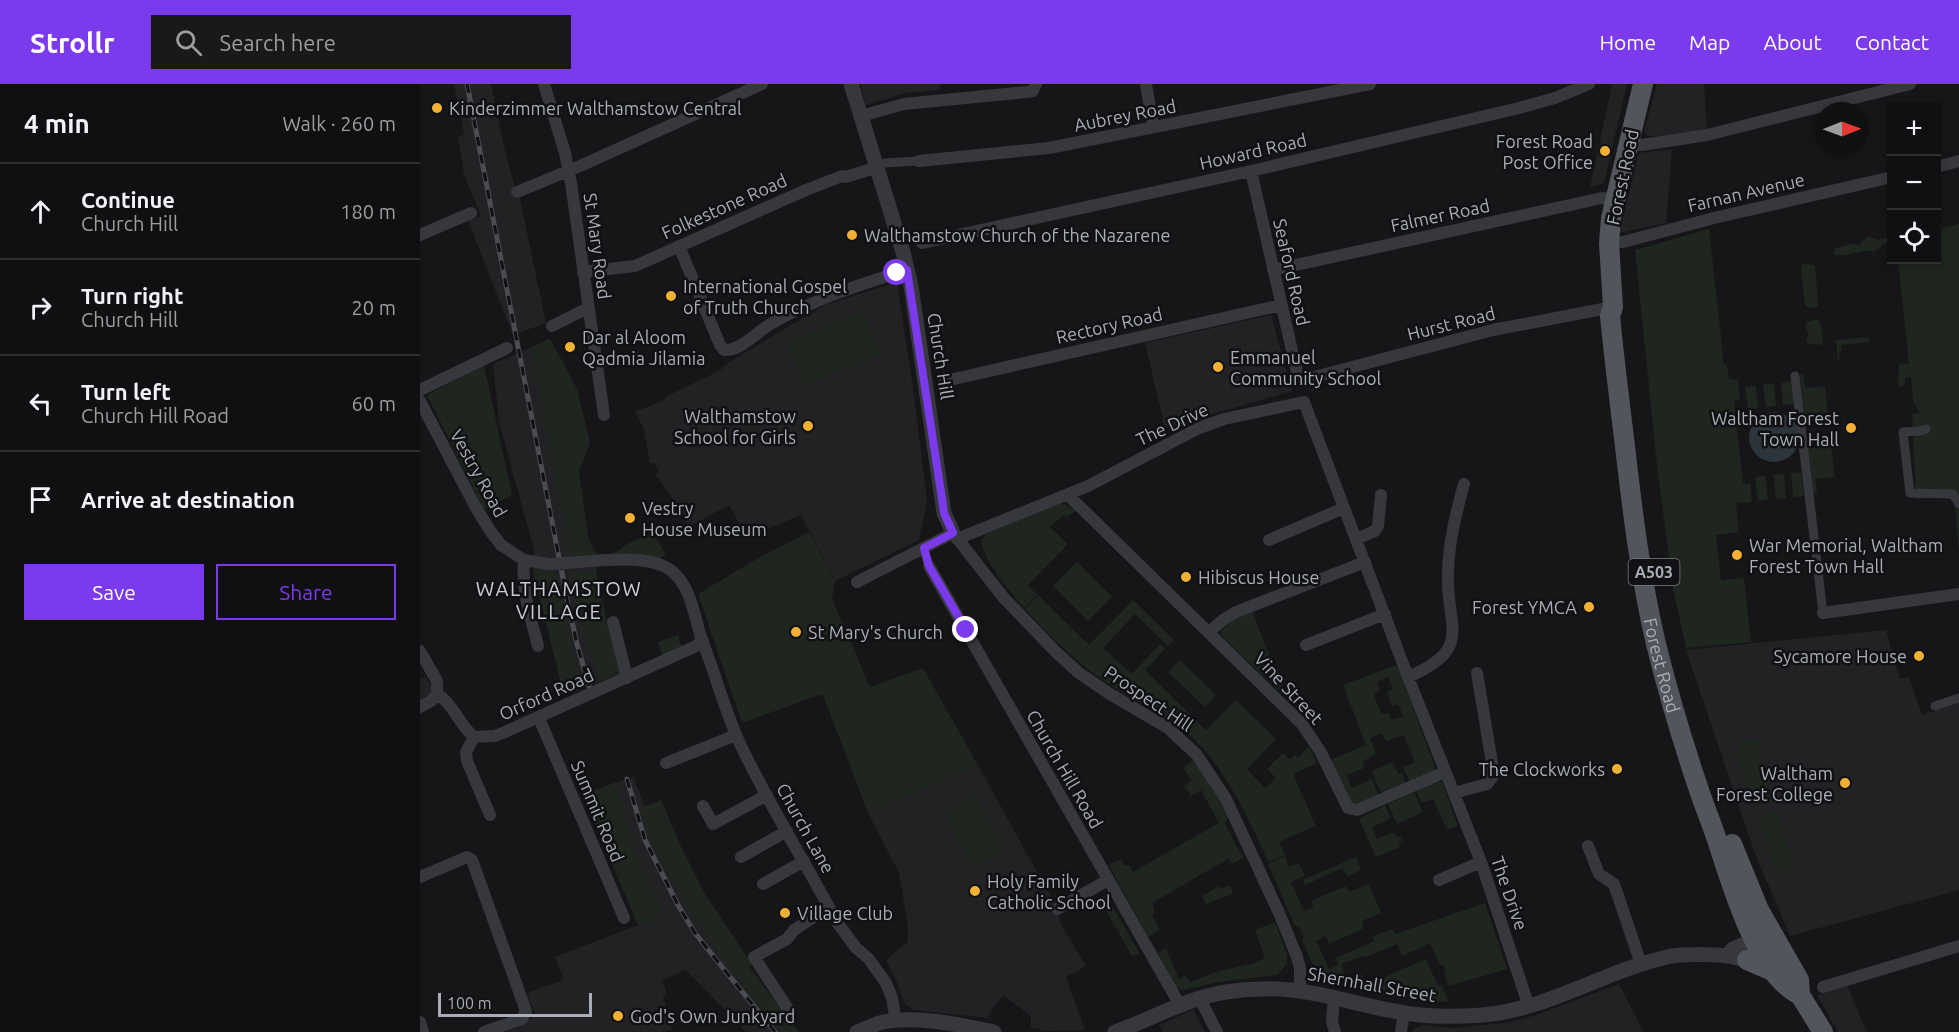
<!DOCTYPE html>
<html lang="en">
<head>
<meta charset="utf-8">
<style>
  :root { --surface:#101012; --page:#19191b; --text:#f1f3f6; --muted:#9c9d9f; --line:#303032; --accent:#7c3aed }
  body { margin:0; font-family:Ubuntu,sans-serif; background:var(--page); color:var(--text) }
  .controls { position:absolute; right:18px; top:18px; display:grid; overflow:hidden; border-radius:0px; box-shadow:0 3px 9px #0003 }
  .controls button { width:54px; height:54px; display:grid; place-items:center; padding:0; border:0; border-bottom:2px solid var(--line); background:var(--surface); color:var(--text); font:30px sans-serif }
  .compass { position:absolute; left:1395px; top:18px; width:54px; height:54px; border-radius:50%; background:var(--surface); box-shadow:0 3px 9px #0003; rotate:89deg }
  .scale { position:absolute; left:18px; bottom:15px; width:154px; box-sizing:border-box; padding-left:6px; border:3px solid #a8adb8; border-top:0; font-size:16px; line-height:21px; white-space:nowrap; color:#a8adb8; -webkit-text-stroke:4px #111113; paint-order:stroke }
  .stop { position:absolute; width:18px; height:18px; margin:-14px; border:4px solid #7c3aed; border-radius:50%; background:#fff }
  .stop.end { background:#7c3aed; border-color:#fff; box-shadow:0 2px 6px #0008 }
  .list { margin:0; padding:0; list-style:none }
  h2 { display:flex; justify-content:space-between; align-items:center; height:78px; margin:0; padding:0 24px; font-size:26px }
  h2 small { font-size:20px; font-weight:400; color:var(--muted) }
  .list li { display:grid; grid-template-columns:39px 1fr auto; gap:18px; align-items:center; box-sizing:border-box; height:96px; padding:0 24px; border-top:2px solid var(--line) }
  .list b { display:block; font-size:22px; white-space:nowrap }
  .list p { margin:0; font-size:20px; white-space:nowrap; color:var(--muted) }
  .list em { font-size:20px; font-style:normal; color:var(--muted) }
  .actions { display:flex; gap:12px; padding:18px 24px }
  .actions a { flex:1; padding:14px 0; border:2px solid var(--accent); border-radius:0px; text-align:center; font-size:21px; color:var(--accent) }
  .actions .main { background:var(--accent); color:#fff }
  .icon { flex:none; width:33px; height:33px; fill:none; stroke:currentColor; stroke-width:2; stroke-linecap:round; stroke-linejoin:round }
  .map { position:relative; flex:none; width:1539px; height:948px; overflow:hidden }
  header { display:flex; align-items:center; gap:36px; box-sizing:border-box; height:84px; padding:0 30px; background:var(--accent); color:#fff }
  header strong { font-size:28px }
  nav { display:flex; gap:33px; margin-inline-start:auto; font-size:21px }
  .search { width:420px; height:54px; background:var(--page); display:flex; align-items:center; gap:15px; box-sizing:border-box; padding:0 21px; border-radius:0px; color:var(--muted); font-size:22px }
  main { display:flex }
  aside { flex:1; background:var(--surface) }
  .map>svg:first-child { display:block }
</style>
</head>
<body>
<header>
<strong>Strollr</strong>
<div class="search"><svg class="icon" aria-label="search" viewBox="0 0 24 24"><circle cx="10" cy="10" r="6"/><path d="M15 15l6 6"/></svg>Search here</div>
<nav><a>Home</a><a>Map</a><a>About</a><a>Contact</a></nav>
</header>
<main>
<aside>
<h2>4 min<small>Walk · 260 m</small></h2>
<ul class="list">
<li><svg class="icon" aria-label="ahead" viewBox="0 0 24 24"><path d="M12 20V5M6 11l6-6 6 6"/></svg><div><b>Continue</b><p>Church Hill</p></div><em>180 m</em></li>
<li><svg class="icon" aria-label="right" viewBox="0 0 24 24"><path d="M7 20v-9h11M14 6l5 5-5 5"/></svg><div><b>Turn right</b><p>Church Hill</p></div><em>20 m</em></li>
<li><svg class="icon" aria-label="left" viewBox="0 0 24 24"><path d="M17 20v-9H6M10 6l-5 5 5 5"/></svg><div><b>Turn left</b><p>Church Hill Road</p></div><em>60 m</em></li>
<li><svg class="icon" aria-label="arrive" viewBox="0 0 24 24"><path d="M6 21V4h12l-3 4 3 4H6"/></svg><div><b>Arrive at destination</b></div></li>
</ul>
<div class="actions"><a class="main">Save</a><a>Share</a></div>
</aside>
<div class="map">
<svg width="1539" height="948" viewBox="0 0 1539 948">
  <rect width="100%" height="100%" fill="#161618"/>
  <path fill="#222225" d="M34,0H71L84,63L94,100L100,115L126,239L93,251L48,137L61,132L44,91L38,53L44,50Z
    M440,0H520V6L486,9L446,21Z
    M1192,0H1207L1184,99L1170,104Z
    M1237,0H1284L1287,45L1250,51L1227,52L1224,48Z
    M1252,65L1246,139L1199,149L1219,69Z
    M477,198L493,304L507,416L499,456L415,497L381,431L327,453L309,421L268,443L258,423L235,390L239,388L234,378L230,380L223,343L215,328L246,315L245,313L299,287L311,277L405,221Z
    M851,231L872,307L745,344L725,259Z
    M130,255L157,305L170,359L159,387L168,454L179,473L176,487L188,544L200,589L144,612L113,486L114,466L79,338L73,280Z
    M1466,546L1480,595L1489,593L1502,631L1539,619V806L1370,852L1334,767L1266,566Z
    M5,592L11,602V607L8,612L0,616V595Z
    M558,681L639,828V837L666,882L646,893L665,946L630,947L611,944V932L583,911L571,927L568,934L494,926L485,920L476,896L466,876L488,857V843L479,789L448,729Z
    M213,693L225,722L241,716L261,763L283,807L332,881L329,883L379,948H326L266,886L242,896L247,910L243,912L252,946L242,948H85L98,944L115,931L107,909L141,897L143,893L135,873L218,841L163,711Z
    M1199,900L1224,948H991L995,944L1003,941L1033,944L1085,939L1113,932Z
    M1427,901L1441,935L1448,948H1418L1397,911Z
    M773,926L785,948H743L739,941Z"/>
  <path fill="#1e261f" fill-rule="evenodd" d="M1539,140V467L1534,413L1496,415L1492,330L1499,329L1493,317L1491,293L1485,294V301L1480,303L1478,299L1479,281L1481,279L1489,280L1478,176H1516L1517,145Z
    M1289,145L1304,280L1307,282L1309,295L1318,296L1320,316L1314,317L1323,400L1330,399L1332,418L1316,419L1319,448L1296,451L1301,496L1324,494L1331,558L1266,564L1253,504L1237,382L1215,166Z
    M1448,152L1458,156L1471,152V159H1465L1454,168C1441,163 1427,175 1414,170L1415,164L1425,162L1428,160L1439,161Z
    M1387,179L1395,182L1398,218V222L1390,224L1385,222L1381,184L1383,180Z
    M443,227L461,270L384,302L366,258Z
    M1397,235L1401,242L1403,258L1400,261L1388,260L1386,257L1389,250L1385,243L1387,238Z
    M1449,253V258L1421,261V267H1419L1420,277H1418L1416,256Z
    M130,255L157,305L170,359L159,387L168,454L179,473L150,470L111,263Z
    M64,281L92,411L64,426L7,311Z
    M1380,290H1383L1385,304L1405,302L1408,333L1385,336Z
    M1371,297L1374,320L1363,321L1361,299Z
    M1354,299L1356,322L1346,323L1343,301Z
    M1336,302L1338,324L1328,325L1325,303Z
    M1411,362L1415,393L1395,395L1397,409H1392L1387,364Z
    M1381,388L1384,412L1373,413L1371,389Z
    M1364,390L1366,414L1356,415L1353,391Z
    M1345,392L1348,416L1338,417L1335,393Z
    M638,420H645L656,427L646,433L644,431L630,443L648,460L608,501L617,511L604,524C588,505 567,482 561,458L566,450Z
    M389,448L415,497L412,515L450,603L503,584L558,681L448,729L403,611L396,612L322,639L278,510L340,473Z
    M233,449L246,471L240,474L191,470L203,464V462Z
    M657,478L692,513L668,537L633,502Z
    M113,486H135L162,605L144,612Z
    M176,487L188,544L200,589L179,598L156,514L153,488Z
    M618,511L669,561L713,516L754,556L748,562L715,530L683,564L712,590L740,560L745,565L725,586L786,646L816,616L856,655L827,685L845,704L856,694L847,685L863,669L870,676L875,671L878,673L889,662L897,679L873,690L896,742L859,758L865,771L848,778C829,733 801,676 762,644C739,626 711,615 687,599C656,578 630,552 605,525Z
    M832,527L864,609L863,611L801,551V547L818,532Z
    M258,551L262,564L242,572L238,558Z
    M760,576L796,611L785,623L748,588Z
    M977,581L1015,683L1013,689L990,698L983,683L995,678L984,651L966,657L962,649L950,654L956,670L942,678L944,684L927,691L932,704L952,695L958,711L937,720L932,719L909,677L946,661L923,601ZM968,593L973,605L967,608L972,622L978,620L983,632L972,636L968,628L962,631L953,610L960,607L957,598Z
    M1330,654L1339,657L1342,661L1336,664L1353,716L1334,722L1317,671L1320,660Z
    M773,676L789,698L808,732L805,740L823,774L812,780L808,775L732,819L735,826L732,831L740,846L728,853L689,781L701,775L705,782L709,781L713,788L799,739L781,706L771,712L764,702L772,696L763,684Z
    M973,678L978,690L982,689L986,699L963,708L960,707L952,687Z
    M1017,697L1022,698L1038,742L1027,746L1013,715L1002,719L996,707Z
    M196,698L216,772L241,824L234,839L218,841L163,711Z
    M994,708L1003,728L977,740L968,720Z
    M556,711L585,766L552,784L524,729Z
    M241,716L261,763L283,807L332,881L329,883L379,948H360L328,909L270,828L233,761L219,725Z
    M965,721L971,734L952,743L957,755L974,748L977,753L980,752L982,757L979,759L980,763L956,773L939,735Z
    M1357,727L1374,781L1373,786L1367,792H1361L1353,783L1338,733Z
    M865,772L869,783L879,779L885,792L871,798L884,827L894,824L891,817L926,802L929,808L949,800L961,829L942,837L944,844L909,860L906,852L896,857L909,885L918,881L916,874L954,857L952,853L972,845L975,850L1065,819L1087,885L1029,902L1024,890L1026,888L1023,881H1020L1010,859L982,872L977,860L945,873L944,872L921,880L927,896L942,890L947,901L1006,875L1018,902L1022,901L1029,918L990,916L989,912L982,915L917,901C895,892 891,876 882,856L884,852L880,844L875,842L848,780Z
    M936,773L941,786L927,793L922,784L885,801L883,796Z
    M810,801L813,809L786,820L782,812L799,802L801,805Z
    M683,812L687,813L720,870L712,872L681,818L668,826L665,822Z
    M855,838L867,871V880L857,891L799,898L764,906L759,905L755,901L738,869L746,864L759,895L766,891L770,898L799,887L835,879L845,874L835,846Z"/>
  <path fill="#2c353c" d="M1329 353a25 25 0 1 1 50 0a25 25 0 1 1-50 0Z"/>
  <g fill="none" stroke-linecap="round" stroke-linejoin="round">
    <path stroke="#37383d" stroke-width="9" d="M465,79L499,77
      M1375,292L1403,529
      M1506,345L1500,347L1483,348L1490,409L1533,410L1539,420
      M503,464L509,482
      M1515,622L1539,614"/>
    <path stroke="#37383d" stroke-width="12" d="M124,0L145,69L151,99L184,331
      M726,0L733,42
      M441,32L484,20L607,8L613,7L616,0
      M1208,59L1222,61L1287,51L1490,0
      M499,77L629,64L950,0
      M1516,83L1539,77
      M831,87L879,297L1073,246L1193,223
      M97,108L160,82L342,0
      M0,151L51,129
      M502,159L831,87L1099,24L1135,14L1169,0
      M1189,159L1203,158L1294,134L1472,93
      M259,162L300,261L304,266C321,267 338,247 352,239C395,215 441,200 487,186
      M853,186L1182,114L1195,116
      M163,188L215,182L386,106L422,92L426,93L458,83
      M132,242L168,224
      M525,297L861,221
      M0,306L87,264
      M0,317L55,422L71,448L81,461L104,476L129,480
      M648,411L882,640L900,667L928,724L937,726L1025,688
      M537,455L668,402L779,344L804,335L884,318L988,593L1061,778L1109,923
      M936,455L955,447L958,442L961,411
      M849,456L924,424
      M104,476C101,506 111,534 118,562
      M160,478C186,476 233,470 253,488C273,506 274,535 283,559C297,594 306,632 323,666C351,724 386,780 417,838L436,864L448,874L466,899L472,914L476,937
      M509,482L760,921
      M437,498L533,449L583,513L636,568L659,589L690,610L748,644L777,671L806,715L860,831L877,873L880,884V906
      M1403,529L1539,510
      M193,538L207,594
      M789,548L803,536L816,528L945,478
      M886,561L965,530
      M0,567L17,597V610
      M988,593C1056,564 1025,542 1028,487C1029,457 1036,429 1044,400
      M17,610C33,619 39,641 54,653L75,652L85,648L274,563L283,557
      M0,623L11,617L17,610
      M119,634L204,834
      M54,653L46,668L47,677L70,731
      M246,679L316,651
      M1034,709L1067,700L1074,691L1057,589
      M283,722L293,740L347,711
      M1168,762L1179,790L1194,800L1221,880
      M321,773L367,747
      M0,793L47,773L52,776L106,927L102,935L64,948
      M1019,796L1061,778
      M343,800L384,777
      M637,825L688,796
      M1403,903L1539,862
      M914,914L912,938L915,948
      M780,915L797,948
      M368,925L334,873L367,855L374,846L409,823
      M0,938L3,948
      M981,948L984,929"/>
    <path stroke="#37383d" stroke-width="15" d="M431,0L483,168L491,202L521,408L524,429L533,449
      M1307,872L1313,865L1344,852
      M437,948C446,945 454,940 463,938C496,931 541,941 574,948
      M695,948C732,935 767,914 806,908C818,906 830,905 842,905C891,903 937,922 985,929C1010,933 1036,933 1062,931C1129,926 1187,885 1252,872C1264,870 1294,870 1307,872C1321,873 1321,879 1337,872"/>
    <g stroke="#53555c" stroke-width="20">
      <path id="s1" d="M1223,0L1191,134L1189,159L1193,223L1190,232C1194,273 1199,313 1204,354C1212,423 1220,492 1236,560C1248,608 1262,656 1278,703C1284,722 1292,740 1298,759C1312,801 1337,891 1380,911"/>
      <path d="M1312,760L1339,826L1379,896L1380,911L1403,948"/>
      <path d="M1327,876L1355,888"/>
    </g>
    <defs>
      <path id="rail" d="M47,0L148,520L157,560L169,602
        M207,695L225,756L259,823L275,849L294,873L355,948"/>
    </defs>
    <use href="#rail" stroke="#4a4c52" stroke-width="5"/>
    <use href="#rail" stroke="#111113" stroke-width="3" stroke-dasharray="9" stroke-linecap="butt"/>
    <path stroke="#37383d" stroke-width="12" d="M129,480L160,478"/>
  </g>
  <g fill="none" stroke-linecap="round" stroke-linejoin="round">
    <path stroke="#7c3aed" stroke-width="8" d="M477,189L487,186L521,408L524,429L533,449L504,464L509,482L546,546"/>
  </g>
  <g fill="#f2b134" stroke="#111113" stroke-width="2">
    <circle cx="17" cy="24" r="6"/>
    <circle cx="1185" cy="67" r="6"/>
    <circle cx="432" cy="151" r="6"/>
    <circle cx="251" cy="212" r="6"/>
    <circle cx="150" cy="263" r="6"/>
    <circle cx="798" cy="283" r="6"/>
    <circle cx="388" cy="342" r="6"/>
    <circle cx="1431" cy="344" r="6"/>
    <circle cx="210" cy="434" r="6"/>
    <circle cx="1317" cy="471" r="6"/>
    <circle cx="766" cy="493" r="6"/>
    <circle cx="1169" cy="523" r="6"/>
    <circle cx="376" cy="548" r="6"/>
    <circle cx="1499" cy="572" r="6"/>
    <circle cx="1197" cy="685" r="6"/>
    <circle cx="1425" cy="699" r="6"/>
    <circle cx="555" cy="807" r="6"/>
    <circle cx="365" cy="829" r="6"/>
    <circle cx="198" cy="932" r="6"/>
  </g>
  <g text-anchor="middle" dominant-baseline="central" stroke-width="5" stroke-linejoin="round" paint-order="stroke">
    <rect fill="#111113" stroke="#7b7e86" stroke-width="1.5" x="1208.5" y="475" width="51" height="26" rx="4.5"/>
    <g font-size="16" font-weight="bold" fill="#a8adb8">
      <text x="1234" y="488">A503</text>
    </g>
    <g font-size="18" fill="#a8adb8" stroke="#111113" text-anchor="start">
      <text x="29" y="24">Kinderzimmer Walthamstow Central</text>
      <text x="1173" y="57" text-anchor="end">Forest Road<tspan x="1173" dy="21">Post Office</tspan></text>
      <text x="444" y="151">Walthamstow Church of the Nazarene</text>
      <text x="263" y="202">International Gospel<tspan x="263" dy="21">of Truth Church</tspan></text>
      <text x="162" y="253">Dar al Aloom<tspan x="162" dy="21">Qadmia Jilamia</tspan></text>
      <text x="810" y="273">Emmanuel<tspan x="810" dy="21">Community School</tspan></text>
      <text x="376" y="332" text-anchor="end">Walthamstow<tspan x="376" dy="21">School for Girls</tspan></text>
      <text x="1419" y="334" text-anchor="end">Waltham Forest<tspan x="1419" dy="21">Town Hall</tspan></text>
      <text x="222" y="424">Vestry<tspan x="222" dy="21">House Museum</tspan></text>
      <text x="1329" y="461">War Memorial, Waltham<tspan x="1329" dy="21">Forest Town Hall</tspan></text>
      <text x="778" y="493">Hibiscus House</text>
      <text x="1157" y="523" text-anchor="end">Forest YMCA</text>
      <text x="388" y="548">St Mary's Church</text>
      <text x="1487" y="572" text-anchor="end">Sycamore House</text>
      <text x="1185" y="685" text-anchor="end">The Clockworks</text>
      <text x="1413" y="689" text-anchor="end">Waltham<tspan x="1413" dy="21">Forest College</tspan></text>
      <text x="567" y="797">Holy Family<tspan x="567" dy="21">Catholic School</tspan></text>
      <text x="377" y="829">Village Club</text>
      <text x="210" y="932">God's Own Junkyard</text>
    </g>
    <g font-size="18" fill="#a8adb8" stroke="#111113">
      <text transform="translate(705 31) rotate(-11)">Aubrey Road</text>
      <text transform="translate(833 67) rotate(-13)">Howard Road</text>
      <text transform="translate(1202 93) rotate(-78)">Forest Road</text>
      <text transform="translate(1326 108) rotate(-13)">Farnan Avenue</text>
      <text transform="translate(304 122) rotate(-24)">Folkestone Road</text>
      <text transform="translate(1020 131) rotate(-12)">Falmer Road</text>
      <text transform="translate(178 162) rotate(82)">St Mary Road</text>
      <text transform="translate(872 188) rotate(77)">Seaford Road</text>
      <text transform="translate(1031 239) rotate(-14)">Hurst Road</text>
      <text transform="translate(689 241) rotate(-13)">Rectory Road</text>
      <text transform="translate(521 272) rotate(81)">Church Hill</text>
      <text transform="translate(752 340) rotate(-25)">The Drive</text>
      <text transform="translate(59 389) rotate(61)">Vestry Road</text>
      <text stroke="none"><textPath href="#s1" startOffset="590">Forest Road</textPath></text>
      <text transform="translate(869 604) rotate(47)">Vine Street</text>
      <text transform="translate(126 610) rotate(-24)">Orford Road</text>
      <text transform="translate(729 614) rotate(34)">Prospect Hill</text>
      <text transform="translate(645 685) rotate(60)">Church Hill Road</text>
      <text transform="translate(178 727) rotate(67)">Summit Road</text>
      <text transform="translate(386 744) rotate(61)">Church Lane</text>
      <text transform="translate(1090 809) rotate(71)">The Drive</text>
      <text transform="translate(952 900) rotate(10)">Shernhall Street</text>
    </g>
    <g font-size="20" letter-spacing="1.5" fill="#c9ccd4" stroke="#111113">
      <text x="139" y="504">WALTHAMSTOW<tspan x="139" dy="23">VILLAGE</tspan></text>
    </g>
  </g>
</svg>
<div class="controls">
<button>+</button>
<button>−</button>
<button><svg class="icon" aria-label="locate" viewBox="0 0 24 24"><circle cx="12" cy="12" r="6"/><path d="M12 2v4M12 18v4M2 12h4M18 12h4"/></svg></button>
</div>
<svg class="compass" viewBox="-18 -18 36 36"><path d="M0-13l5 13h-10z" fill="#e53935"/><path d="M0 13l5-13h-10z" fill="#9c9d9f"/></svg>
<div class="scale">100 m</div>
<div class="stop" style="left:477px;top:189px"></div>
<div class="stop end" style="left:546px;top:546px"></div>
</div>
</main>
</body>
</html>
